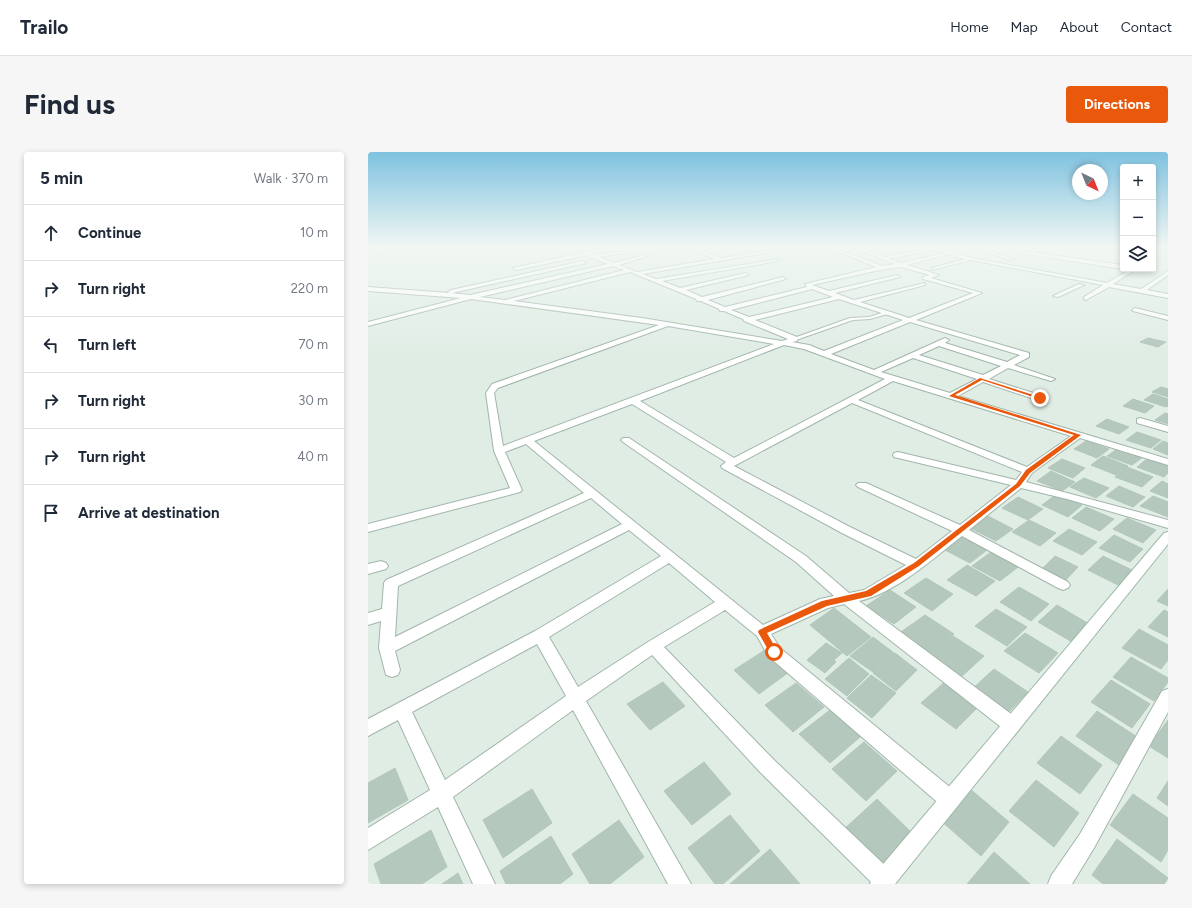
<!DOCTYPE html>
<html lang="en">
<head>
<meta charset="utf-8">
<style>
  :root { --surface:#fff; --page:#f6f6f7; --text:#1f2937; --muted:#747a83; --line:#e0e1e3; --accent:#ea580c }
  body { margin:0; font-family:Figtree,sans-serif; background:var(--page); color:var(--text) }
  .controls { position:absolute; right:12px; top:12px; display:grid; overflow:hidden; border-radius:4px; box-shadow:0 2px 6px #0003 }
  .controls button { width:36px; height:36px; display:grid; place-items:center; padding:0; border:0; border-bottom:1px solid var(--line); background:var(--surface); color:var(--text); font:20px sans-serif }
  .compass { position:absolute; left:704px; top:12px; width:36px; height:36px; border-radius:50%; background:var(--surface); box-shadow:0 2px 6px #0003; rotate:137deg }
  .stop { position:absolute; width:12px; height:12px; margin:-9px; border:3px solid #ea580c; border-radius:50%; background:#fff }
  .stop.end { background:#ea580c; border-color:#fff; box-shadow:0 1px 4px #0008 }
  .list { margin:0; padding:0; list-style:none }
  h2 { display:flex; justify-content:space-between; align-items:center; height:52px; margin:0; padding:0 16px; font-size:17px }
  h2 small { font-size:13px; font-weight:400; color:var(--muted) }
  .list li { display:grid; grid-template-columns:26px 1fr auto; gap:12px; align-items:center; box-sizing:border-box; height:56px; padding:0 16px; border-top:1px solid var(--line) }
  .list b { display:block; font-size:15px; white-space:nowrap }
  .list em { font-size:13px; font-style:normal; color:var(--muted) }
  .icon { flex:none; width:22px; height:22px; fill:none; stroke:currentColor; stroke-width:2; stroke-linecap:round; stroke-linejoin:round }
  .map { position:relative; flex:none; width:800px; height:732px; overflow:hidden; border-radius:4px }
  header { display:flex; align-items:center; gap:24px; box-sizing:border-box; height:56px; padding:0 20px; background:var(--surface); border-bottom:1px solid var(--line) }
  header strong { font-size:19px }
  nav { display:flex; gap:22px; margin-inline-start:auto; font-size:14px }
  .intro { display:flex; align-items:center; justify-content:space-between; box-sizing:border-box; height:96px; padding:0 24px }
  h1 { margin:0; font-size:28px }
  .button { padding:10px 18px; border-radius:4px; background:var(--accent); color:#fff; font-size:14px; font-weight:700 }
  main { display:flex; gap:24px; padding:0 24px }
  aside { flex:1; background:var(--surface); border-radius:4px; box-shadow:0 2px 6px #0003 }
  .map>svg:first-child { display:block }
</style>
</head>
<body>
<header>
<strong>Trailo</strong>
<nav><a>Home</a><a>Map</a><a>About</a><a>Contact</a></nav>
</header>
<div class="intro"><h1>Find us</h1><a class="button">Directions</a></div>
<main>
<aside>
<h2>5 min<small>Walk · 370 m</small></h2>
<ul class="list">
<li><svg class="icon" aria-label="ahead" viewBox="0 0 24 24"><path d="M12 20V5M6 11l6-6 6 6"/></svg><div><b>Continue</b></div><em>10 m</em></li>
<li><svg class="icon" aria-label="right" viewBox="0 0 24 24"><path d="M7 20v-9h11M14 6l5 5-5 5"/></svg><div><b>Turn right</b></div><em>220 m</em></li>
<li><svg class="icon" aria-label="left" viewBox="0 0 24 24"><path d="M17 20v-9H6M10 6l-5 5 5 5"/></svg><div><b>Turn left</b></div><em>70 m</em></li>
<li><svg class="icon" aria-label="right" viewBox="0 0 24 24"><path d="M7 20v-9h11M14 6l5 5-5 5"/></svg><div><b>Turn right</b></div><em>30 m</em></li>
<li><svg class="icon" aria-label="right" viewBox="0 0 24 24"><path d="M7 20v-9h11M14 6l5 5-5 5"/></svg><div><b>Turn right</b></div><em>40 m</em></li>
<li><svg class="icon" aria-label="arrive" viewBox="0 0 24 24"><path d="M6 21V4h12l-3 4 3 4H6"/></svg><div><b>Arrive at destination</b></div></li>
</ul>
</aside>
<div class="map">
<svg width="800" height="732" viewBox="0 0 800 732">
  <rect width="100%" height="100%" fill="#e0ede5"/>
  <path fill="#b5c8bd" stroke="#b2c7ba" d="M780,186L798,190L790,195L772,190Z
    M793,235L800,237V245L784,240Z
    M785,242L800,247V254L798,255L776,248Z
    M765,247L786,254L777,261L755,254Z
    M797,261L800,262V272L787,268Z
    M739,267L761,275L751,282L728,274Z
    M769,280L793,288L783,296L758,288Z
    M718,289L741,297L729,306L706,297Z
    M795,289L800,291V303L785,297Z
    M751,296L775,305L764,313L739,304Z
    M735,304L760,314L748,323L723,313Z
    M780,306L800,313V321L796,325L769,315Z
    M694,307L717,316L705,326L680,316Z
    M759,315L785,325L774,335L747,325Z
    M683,319L707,330L694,339L669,329Z
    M716,326L741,336L728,346L702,335Z
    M794,329L800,332V346L782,339Z
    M751,334L777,345L765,355L738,344Z
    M689,342L714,353L700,365L674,353Z
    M785,344L800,350V365L772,354Z
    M650,345L675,357L660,368L634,356Z
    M718,355L746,367L732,379L704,366Z
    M620,364L645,377L628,389L602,376Z
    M759,366L788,378L775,391L745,377Z
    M661,368L688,381L672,394L644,380Z
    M701,377L729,390L714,403L685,389Z
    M746,383L775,397L762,410L731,396Z
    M594,384L619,398L602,411L575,397Z
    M623,400L650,415L632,429L604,414Z
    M687,404L710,415L695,431L672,419Z
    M735,404L766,419L752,434L720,418Z
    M599,413L627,429L608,444L579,428Z
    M558,426L585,442L564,459L536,441Z
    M651,435L681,452L663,469L632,450Z
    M800,437V454L789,449Z
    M522,438L548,455L526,472L498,454Z
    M689,453L721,472L704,490L670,470Z
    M466,456L503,485L479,504L442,473Z
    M628,457L659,475L639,494L607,474Z
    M796,458L800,460V485L780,475Z
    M557,463L586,482L563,501L533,480Z
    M771,477L800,493V508L793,517L754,496Z
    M657,481L690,501L671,521L636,499Z
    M585,484L616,504L593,525L561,503Z
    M505,485L526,501L505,520L482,504Z
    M458,491L474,501L466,508L468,510L457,521L439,508Z
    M397,498L421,520L391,542L366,518Z
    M527,501L549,518L528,539L505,521Z
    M763,505L800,526V530L786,549L745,525Z
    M481,506L501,522L479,544L457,527Z
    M626,517L660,540L638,563L602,539Z
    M503,523L528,541L504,566L479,546Z
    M579,528L612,553L588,577L553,551Z
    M743,528L782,552L764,576L723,550Z
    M295,530L317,554L282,578L259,552Z
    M428,531L456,555L425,580L397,553Z
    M462,558L492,585L462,611L431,582Z
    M729,559L771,586L751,613L708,584Z
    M800,568V606L781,594Z
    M693,584L734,613L712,642L669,611Z
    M496,590L529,619L498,649L464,617Z
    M336,610L363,642L324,673L296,639Z
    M27,616L40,648L0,671V631Z
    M668,628L711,661L686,695L641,659Z
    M800,629V654L789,646Z
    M601,636L641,670L613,704L571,667Z
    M164,637L184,671L135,706L115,668Z
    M765,642L800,666V698L793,710L742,673Z
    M509,647L545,682L512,717L474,679Z
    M362,663L392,699L355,732H347L320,696Z
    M251,668L276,705L242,732H222L204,702Z
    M63,678L79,715L54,732H13L6,712Z
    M183,684L205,722L192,732H138L132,719Z
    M749,687L800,726L796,732H735L724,723Z
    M402,697L432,732H362Z
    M626,700L662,732H599Z
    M90,721L95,732H74Z"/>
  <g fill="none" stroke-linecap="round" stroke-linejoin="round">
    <defs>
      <path id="lane" d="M517,160H519V162L502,167L485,168L428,188L423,187L482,166L501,165Z"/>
      <path id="street" d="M4,96H9L15,101L11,102Z
        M43,96H48V97L46,98Z
        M187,96H197L182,99L180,98Z
        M216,96H220L226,103L279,96L277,98L231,105L246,111L280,102V104L251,113L269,120L347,107L319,96H325L354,106L416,96H426L275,122L288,127L412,107L410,109L294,129L312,136L378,121L381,123L318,138L334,145L415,125L418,127L340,148L357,155L439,135L437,132L508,115L461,96H467L514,114L527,112L487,96H493L516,105L559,96H568L604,106L739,131L762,117H769L745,132L773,137L800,119V123L779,138L800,142V146L741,135L718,148L716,147V145L735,133L603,108L564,118V116L597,107L581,102L539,113L571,123L563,126L614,141L548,168L661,201V205L646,213L687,227L683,229L640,216L621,227L675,244V248H669L615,230L590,244L800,307V313L712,286L664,321L658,330L800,368V376L699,347L653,336L601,378L700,430L702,433L700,436L695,438L690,436L594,384C566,406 526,442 491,449L650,567L653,573L650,579L644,581L638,579L476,452L460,456L403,482L412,496L589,641L592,648L589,655L582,658L575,655L400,504L389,484L357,458L296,495L406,608L524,720L527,728L525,732H505L392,620L284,503L218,549L323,732H300L205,558L85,645L127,732H105L70,655L0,698V676L62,638L30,568L0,584V567L167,479L293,404L261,378L27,499L32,518L30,523L24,525L18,523L11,496L13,469L0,473V461L14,457L16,431L18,428L216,341L158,292L137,300L154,338L152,340L0,380V372L142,336L126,299L118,241L124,232L291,173L103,147L0,174V170L93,146L0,139V135L81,141L80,140L83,138L215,109L218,111L84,141L102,143L240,112L221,105L220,103L148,118L145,116L218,100ZM564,98L577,101L533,111L521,107ZM245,114L256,118L137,148L112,145ZM533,115L562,123L555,125V127L605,141L541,166L492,150L557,133V131L486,148L467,141L532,125L529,123L461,139L444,133L507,119ZM262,120L328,147L329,149H333L351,157L352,159H356L375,167L376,169L420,187L414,189L274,166L146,149ZM444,137L465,145L381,165L363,158ZM471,147L535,168L456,199L441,193L424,190L429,189V185L387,168ZM542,170L652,203L639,210L577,191L581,188L577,186L506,218L463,202ZM300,174L406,192L135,294L126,241L130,236ZM416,193L436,197L517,227L366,306L272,249ZM571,194L633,214L615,223L551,203ZM545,206L609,227L582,241L513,220ZM525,229L703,284L659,315L490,248ZM484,251L654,320L648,328L530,300L526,301L525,303L526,305L643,333L592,373L498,331H490L488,333L490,335L584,379L548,407L482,375L366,314ZM264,252L358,310L353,314L354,316L474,381L538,413L496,438L481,441L438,404L261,286H255L253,288L255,290L428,410L466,444L452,447L395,473L166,289ZM223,346L254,372L27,485L30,434ZM301,411L347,450L280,490L210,535L181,485ZM169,492L198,544L77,628L44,560Z
        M607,96H613L646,107L642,108Z
        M715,96L755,99V101L717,97Z
        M785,96L800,99V101L785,97Z
        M655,99L755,113V117L653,101Z
        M711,132L716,133L690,145L685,144Z
        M767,156L800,164V168L765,159L764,158Z
        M772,266L800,274V280L769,271V267Z
        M13,409L18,411L20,414L18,417L0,422V412Z
        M800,537V560L726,696L704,732H680L683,724L712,682L794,539Z"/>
      <path id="secondary" d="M800,380V392L527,732H502L505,724L796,381Z"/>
    </defs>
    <use href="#lane" stroke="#a2b5ab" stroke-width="2"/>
    <use href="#street" stroke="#a2b5ab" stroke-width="2"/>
    <use href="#secondary" stroke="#9eb9aa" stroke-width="2"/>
    <use href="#lane" fill="#fff" fill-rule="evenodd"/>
    <use href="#street" fill="#fff" fill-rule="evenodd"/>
    <use href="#secondary" fill="#fff" fill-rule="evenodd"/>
  </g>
  <linearGradient id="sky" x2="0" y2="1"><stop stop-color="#7fc2e0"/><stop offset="0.48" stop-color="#f1f7f3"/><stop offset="1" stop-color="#f1f7f3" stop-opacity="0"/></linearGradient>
  <rect width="800" height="198" fill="url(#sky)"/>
  <path fill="#ea580c" d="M612,226L675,246L671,247L614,228L587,243L713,283L662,321L652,334L551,414L503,444L459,454L399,481L410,500L409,503H403L390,480L391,478L454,449L498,439L546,411L648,332L658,318L706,283L581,244Z"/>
</svg>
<div class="controls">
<button>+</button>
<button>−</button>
<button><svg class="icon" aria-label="layers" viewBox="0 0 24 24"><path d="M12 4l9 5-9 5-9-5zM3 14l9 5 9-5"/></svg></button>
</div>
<svg class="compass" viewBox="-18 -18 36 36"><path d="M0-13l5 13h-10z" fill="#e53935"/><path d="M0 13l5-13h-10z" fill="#747a83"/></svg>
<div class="stop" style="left:406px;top:500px"></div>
<div class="stop end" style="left:672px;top:246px"></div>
</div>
</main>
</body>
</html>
